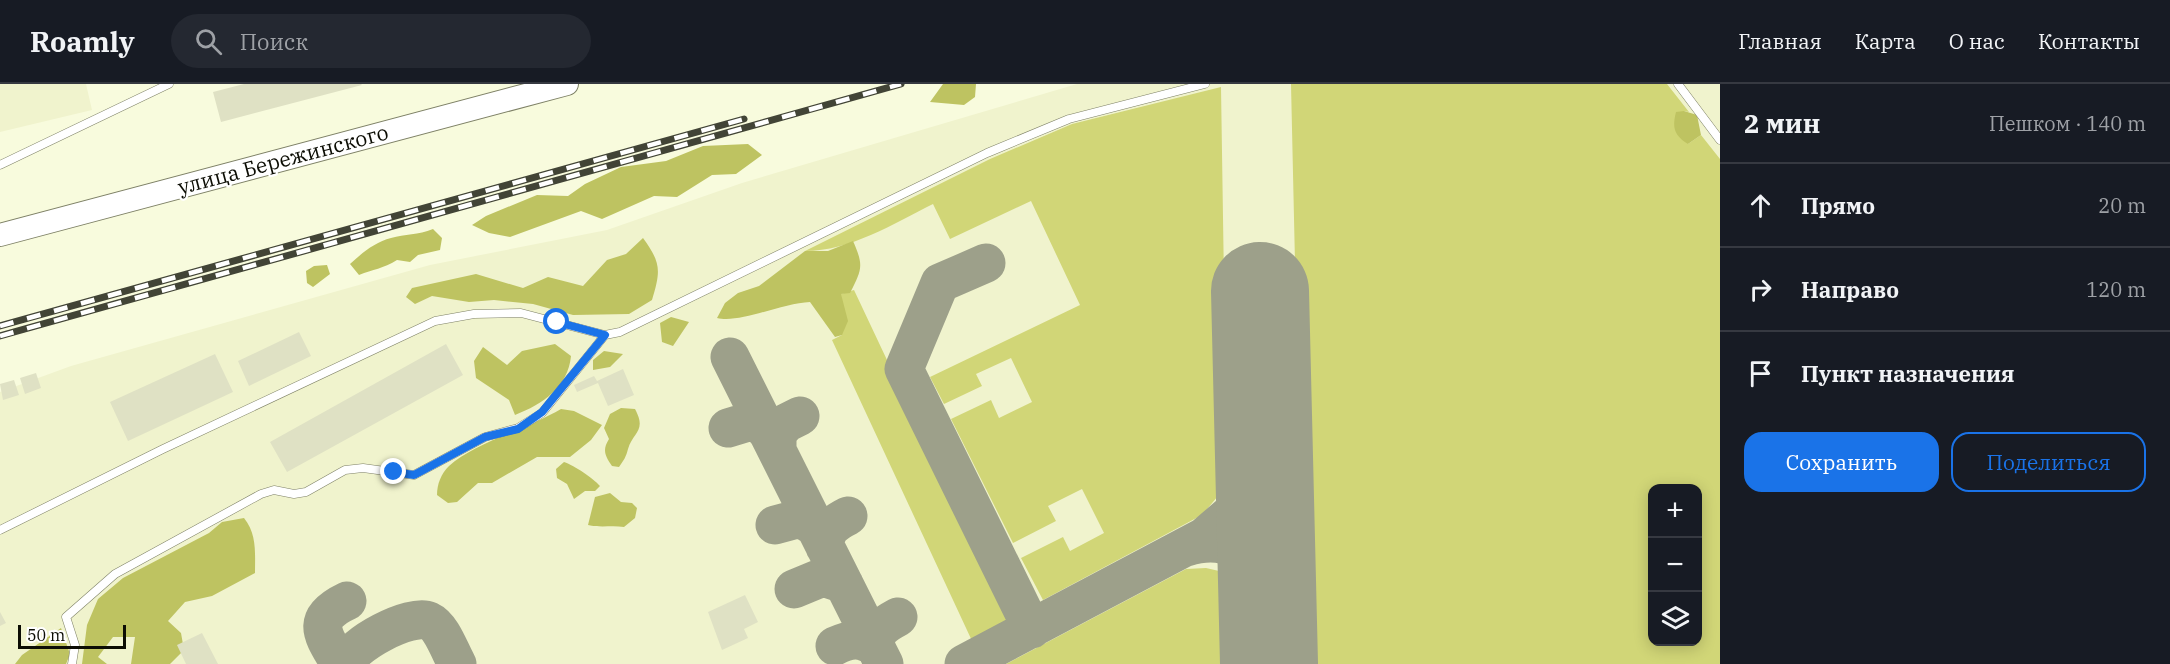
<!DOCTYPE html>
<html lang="ru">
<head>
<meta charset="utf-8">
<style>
  :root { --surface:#171b24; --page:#242831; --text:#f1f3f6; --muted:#9ea1a6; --line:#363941; --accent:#1a73e8 }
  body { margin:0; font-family:"IBM Plex Serif",serif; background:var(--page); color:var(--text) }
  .controls { position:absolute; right:18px; bottom:18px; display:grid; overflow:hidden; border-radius:12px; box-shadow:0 3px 15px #0003 }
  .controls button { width:54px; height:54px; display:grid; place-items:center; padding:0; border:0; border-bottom:2px solid var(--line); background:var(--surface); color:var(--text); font:30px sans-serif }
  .scale { position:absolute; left:18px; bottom:15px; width:108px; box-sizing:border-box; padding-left:6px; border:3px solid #0c0d04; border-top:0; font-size:16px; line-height:21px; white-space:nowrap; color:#0c0d04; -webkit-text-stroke:4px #fff; paint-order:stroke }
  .stop { position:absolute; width:18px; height:18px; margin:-14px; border:4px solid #1a73e8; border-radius:50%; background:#fff }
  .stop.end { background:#1a73e8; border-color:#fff; box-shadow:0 2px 6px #0008 }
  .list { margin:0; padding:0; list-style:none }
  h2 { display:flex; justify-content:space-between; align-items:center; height:78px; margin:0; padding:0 24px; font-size:26px }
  h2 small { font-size:20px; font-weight:400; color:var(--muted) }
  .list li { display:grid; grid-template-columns:39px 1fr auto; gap:18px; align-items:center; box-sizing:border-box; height:84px; padding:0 24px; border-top:2px solid var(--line) }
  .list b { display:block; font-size:22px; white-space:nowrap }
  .list em { font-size:20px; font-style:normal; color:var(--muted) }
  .actions { display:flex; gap:12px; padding:18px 24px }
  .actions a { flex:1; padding:14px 0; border:2px solid var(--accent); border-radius:18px; text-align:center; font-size:21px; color:var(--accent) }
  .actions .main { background:var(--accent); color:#fff }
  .icon { flex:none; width:33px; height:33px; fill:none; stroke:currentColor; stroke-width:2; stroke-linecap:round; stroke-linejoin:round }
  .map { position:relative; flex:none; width:1720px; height:580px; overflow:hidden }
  header { display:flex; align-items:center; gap:36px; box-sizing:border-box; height:84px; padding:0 30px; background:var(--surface); border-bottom:2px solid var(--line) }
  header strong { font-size:28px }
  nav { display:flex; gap:33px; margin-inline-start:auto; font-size:21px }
  .search { width:420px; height:54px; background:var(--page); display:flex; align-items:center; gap:15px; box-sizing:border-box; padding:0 21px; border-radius:33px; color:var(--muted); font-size:22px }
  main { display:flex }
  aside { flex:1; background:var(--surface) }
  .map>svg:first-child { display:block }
</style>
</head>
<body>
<header>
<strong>Roamly</strong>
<div class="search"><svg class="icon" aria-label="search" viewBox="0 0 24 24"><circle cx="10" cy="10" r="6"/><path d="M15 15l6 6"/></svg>Поиск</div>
<nav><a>Главная</a><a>Карта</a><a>О нас</a><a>Контакты</a></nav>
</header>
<main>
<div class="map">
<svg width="1720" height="580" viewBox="0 0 1720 580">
  <rect width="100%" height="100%" fill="#f8fbdd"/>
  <path fill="#f0f3cd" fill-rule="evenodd" d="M0,0H86L92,26L0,48Z
    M1077,0H1720V580H0V308L71,282L430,181L607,146L742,99ZM1652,404H1698V558H1652Z"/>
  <path fill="#d1d677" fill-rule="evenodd" d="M1291,0H1667L1689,28L1684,27L1688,60L1701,51L1720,75V580H1304ZM1652,404H1698V558H1652Z
    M1221,3L1227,393L1218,412L1202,431L1043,516L1021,474L1063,453L1070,467L1104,449L1082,405L1048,422L1056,437L1013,459L951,335L991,316L999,334L1032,318L1011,274L976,290L982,302L944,320L930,293L1080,221L1031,117L950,155L933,120C893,140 850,167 805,167L990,75L1072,40Z
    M854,206L1011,539L973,559L832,256L842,251L841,210Z
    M1206,484L1219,487L1231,504L1232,580H1006L1186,485Z"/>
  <path fill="#bec361" d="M943,0H976L975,13L964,21L930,18Z
    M1684,27L1697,31L1701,51L1688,60C1674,51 1672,44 1676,28Z
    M748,60L762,71L736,90L712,91L677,113L654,112L602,135L581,127L510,153L489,149L472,141L486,132L537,111L568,112L585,100L621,83L666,77L703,62Z
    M433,145L442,154L440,166L418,171L410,178L397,176C383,185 373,185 359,191L350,180C362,169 375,158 391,154C405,150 418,151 433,145Z
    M643,154C661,179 661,186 652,216L629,230L573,231L533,220L494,216L469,218L432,212L415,220L406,213L412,204L476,190L523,204L548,193L583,202L607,176L626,170Z
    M853,157C864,182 862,185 850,209L841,210L848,237L842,251L835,253L810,218C782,219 739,240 717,234L725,219L738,209L759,202L805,167H828Z
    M327,181L330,190L313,203L307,199L306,187L314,182Z
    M671,233L689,238L673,262L662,258L660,239Z
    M555,260L571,272C568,303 543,320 515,331L509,316L476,294L474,277L483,263L507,281L522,267Z
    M604,267L623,270L610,283L593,286V276Z
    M621,324L635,325C647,347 633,348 628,365C626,373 624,376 619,383L612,382C605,372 602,366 609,355L604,344L610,330Z
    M561,325L574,327L602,341L591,356L570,373H537L492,399H478L457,418L448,419L437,411C437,400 441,390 449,382C474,359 529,344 561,325Z
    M564,378C575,382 593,394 600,402L595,407H585L574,415L567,400L557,394L556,385Z
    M610,409L621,418L632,419L637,424L635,434L624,443C612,441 601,444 588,441L595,413Z
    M244,434C257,450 255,469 255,489L212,512L185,518L168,537L181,549L184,566L170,580H131L135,553H113L98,573L107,580H82L87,541L98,515L123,494L209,449L222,438Z
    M61,544L70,570L66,580H15L22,571Z"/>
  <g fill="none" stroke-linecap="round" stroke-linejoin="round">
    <path stroke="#9da08a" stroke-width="39" d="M986,179L940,199L904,285L1032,545
      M730,273L884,580
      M728,344L751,337L762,342L769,350
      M777,366V350L786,339L800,332
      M775,441L801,434L815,443
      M825,463C824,446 834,439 848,432
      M1186,463C1229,450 1252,469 1268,509
      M794,505L823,493L844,500
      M835,562C850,555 860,553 875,563
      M875,563C874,546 885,540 898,533
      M340,580C323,551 309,535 347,517
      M346,580C350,561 411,529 429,537C442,543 450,568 457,580
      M964,580L1204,453L1240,422L1264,387"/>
    <path stroke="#9da08a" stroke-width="98" d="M1260,207L1269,580"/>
  </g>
  <path fill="#dfe1c4" d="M244,0H361L362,1L221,38L213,8Z
    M299,248L311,272L249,302L238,277Z
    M446,260L463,291L287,388L270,358Z
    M215,270L233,308L128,357L110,318Z
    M623,285L634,311L608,322L598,299L577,308L574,301L594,292L597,297Z
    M36,289L41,304L25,310L20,294Z
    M14,296L19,311L3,316L0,300Z
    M745,511L758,538L744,545L748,554L722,566L708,528Z
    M0,528L6,539L0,542Z
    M202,549L218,580H186L177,561Z"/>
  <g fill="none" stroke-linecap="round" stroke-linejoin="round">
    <defs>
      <path id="service" d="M1678,0L1720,56
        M0,81L169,0
        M0,446L163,365L435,237L474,230L521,229L605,251
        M72,580L75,561L66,533L115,490L261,410L274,406L294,410L306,408L345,386L363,384L414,391L485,353L518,344L542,329L605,251L620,248L987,69L1069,35L1205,0"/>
      <path id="secondary" d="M0,151L567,0"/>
    </defs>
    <use href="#service" stroke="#7e8166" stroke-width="9"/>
    <use href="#secondary" stroke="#7e8166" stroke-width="24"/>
    <use href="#service" stroke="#fff" stroke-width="8"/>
    <use href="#secondary" stroke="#fff" stroke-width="22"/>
    <defs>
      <path id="rail" d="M0,242L744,35
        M0,252L901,0"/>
    </defs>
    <use href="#rail" stroke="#424436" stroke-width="7"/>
    <use href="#rail" stroke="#fff" stroke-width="4.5" stroke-dasharray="14" stroke-linecap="butt"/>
  </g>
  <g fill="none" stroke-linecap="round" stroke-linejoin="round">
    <path stroke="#1a73e8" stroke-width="8" d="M394,388L414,391L485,353L518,345L542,328L605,251L557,238"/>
  </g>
  <g text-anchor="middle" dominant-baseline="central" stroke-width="4.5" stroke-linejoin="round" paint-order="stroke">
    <g font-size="21" fill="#0c0d04" stroke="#fff">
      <text transform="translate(283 75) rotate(-15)">улица Бережинского</text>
    </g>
  </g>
</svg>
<div class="controls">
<button>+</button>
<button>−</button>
<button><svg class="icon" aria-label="layers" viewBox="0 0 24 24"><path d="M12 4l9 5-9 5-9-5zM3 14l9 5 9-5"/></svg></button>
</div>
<div class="scale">50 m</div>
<div class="stop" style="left:557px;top:238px"></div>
<div class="stop end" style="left:394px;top:388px"></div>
</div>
<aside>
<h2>2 мин<small>Пешком · 140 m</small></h2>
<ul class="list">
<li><svg class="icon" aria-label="ahead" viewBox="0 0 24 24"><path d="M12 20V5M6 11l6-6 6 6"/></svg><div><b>Прямо</b></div><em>20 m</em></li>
<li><svg class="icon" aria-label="right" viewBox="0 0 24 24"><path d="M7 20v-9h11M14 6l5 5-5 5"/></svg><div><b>Направо</b></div><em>120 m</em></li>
<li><svg class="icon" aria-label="arrive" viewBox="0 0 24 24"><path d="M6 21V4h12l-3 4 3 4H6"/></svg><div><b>Пункт назначения</b></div></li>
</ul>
<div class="actions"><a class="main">Сохранить</a><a>Поделиться</a></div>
</aside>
</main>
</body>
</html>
